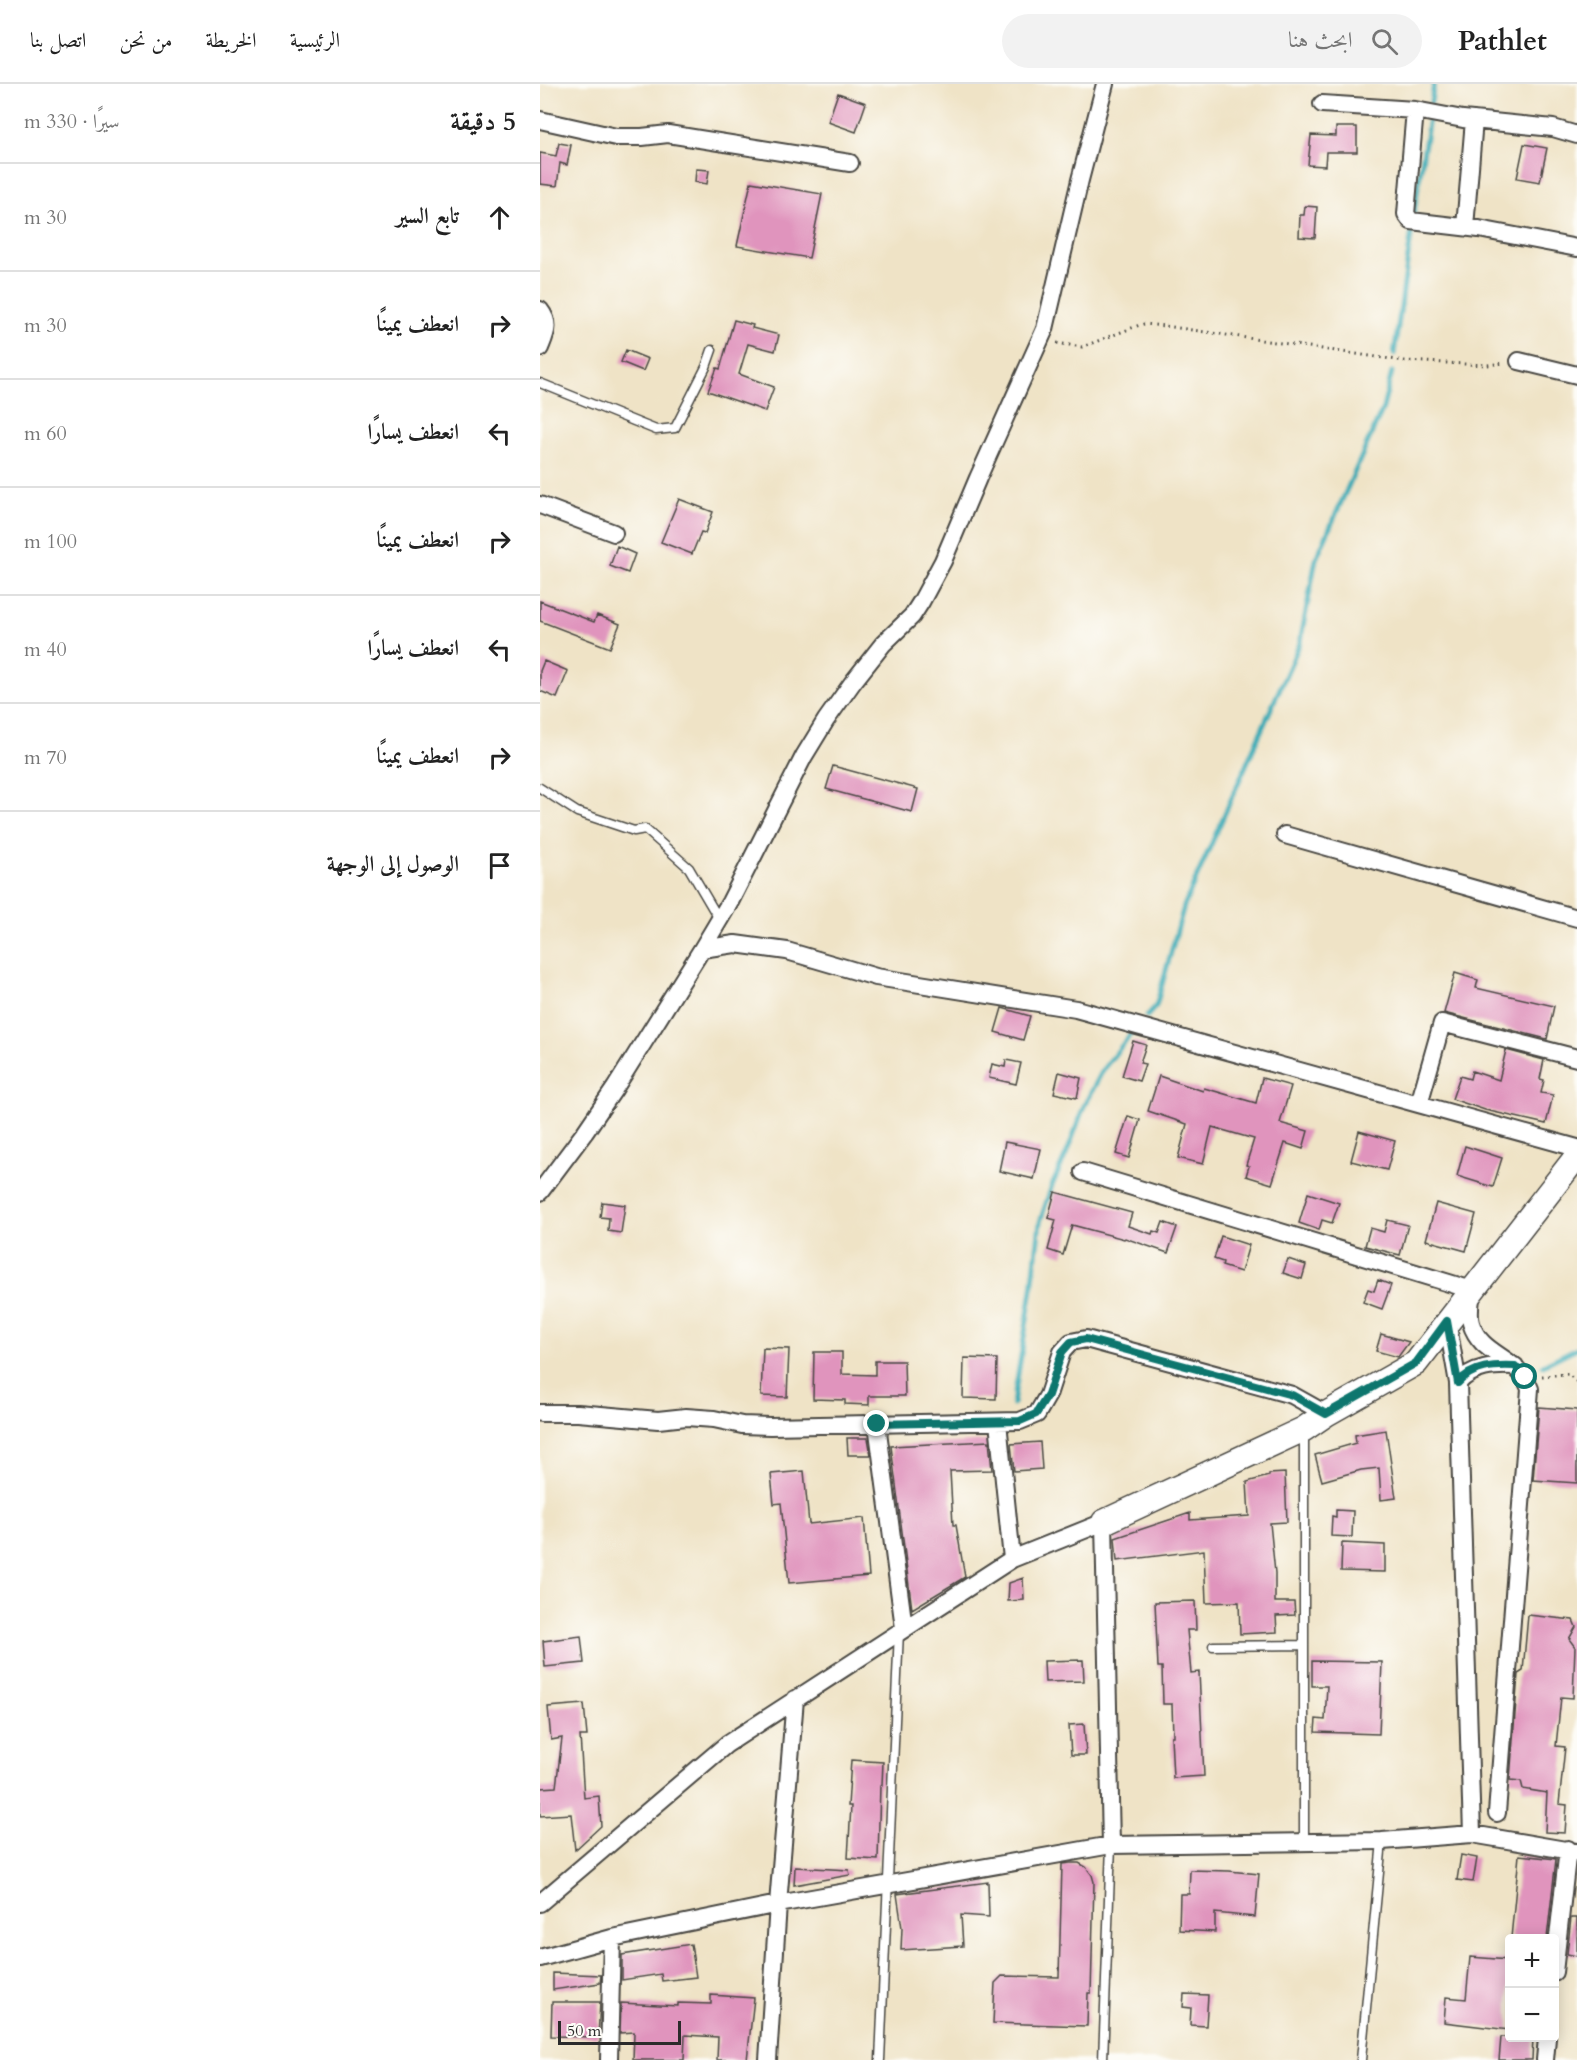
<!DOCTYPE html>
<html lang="ar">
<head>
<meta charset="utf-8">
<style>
  :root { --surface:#fff; --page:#f2f2f2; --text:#222; --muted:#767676; --line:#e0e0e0 }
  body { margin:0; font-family:Cardo,Amiri,serif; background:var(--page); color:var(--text); direction:rtl }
  .controls { position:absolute; right:18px; bottom:18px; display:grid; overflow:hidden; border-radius:6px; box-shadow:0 3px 15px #0003 }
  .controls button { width:54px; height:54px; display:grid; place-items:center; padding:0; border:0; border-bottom:2px solid var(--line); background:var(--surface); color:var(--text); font:30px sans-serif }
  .scale { position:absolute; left:18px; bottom:15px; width:123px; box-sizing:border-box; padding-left:6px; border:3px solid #2b2b2b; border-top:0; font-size:16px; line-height:21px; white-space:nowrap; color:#2b2b2b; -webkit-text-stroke:4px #fdfcf7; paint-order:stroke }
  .stop { position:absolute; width:18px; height:18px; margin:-14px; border:4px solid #0f766e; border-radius:50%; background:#fff }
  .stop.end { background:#0f766e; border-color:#fff; box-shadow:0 2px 6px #0008 }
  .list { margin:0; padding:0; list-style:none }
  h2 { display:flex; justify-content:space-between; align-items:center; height:78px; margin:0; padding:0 24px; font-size:26px }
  h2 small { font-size:20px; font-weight:400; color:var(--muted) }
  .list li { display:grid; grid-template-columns:39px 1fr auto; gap:18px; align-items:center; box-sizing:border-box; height:108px; padding:0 24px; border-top:2px solid var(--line) }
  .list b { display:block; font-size:22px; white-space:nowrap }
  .list em { font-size:20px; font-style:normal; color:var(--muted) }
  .icon { flex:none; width:33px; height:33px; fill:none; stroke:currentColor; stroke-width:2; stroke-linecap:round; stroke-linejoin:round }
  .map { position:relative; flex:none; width:1037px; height:1976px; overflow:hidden; direction:ltr }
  header { display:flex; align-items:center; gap:36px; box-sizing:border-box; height:84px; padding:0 30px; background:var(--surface); border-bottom:2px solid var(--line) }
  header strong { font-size:28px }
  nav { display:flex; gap:33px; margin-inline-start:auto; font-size:21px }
  .search { width:420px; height:54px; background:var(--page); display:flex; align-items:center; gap:15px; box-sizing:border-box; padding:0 21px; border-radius:33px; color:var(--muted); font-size:22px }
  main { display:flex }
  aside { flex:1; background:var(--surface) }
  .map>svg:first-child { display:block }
</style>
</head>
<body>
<header>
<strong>Pathlet</strong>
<div class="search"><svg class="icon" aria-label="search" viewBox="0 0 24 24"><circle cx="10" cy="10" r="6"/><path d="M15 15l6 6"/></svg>ابحث هنا</div>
<nav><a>الرئيسية</a><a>الخريطة</a><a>من نحن</a><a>اتصل بنا</a></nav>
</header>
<main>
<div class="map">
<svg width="1037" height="1976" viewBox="0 0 1037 1976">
  <rect width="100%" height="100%" fill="#fdfcf7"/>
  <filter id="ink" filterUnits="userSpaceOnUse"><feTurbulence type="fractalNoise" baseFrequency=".0167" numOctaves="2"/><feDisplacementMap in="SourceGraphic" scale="12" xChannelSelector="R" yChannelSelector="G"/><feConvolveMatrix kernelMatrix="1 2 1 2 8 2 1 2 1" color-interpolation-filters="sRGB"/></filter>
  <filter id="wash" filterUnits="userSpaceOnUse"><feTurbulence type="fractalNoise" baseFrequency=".008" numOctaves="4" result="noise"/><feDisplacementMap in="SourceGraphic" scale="24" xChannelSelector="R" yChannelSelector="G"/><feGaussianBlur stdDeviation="1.35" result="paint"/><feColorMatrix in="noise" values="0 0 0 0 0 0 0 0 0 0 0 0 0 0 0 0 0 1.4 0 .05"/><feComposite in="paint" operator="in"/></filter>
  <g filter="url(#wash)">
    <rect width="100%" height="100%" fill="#efe3c6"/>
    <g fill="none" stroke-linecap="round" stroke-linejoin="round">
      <path stroke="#39aab5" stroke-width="5" d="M891,18L894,0
        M874,128L889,34
        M854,270L872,145
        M607,932L616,922L644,822L760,559L776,475L843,324L852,288
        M1003,1281L1037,1264
        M473,1320L492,1205L500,1138L511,1104L528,1066L544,1022L564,984L591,950"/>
    </g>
    <g id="blocks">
      <path fill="#e094bd" d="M298,9L326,19L316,48L288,38Z
        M796,43H817V68H786L785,82L768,81L771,51L796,52Z
        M19,59L31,61L27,81L20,79L17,102L0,100V69L16,72Z
        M984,60L1007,64L1000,98L977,94Z
        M156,85L169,86L167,100L155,98Z
        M211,98L282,110L269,174L197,162Z
        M765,122L777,123L775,154L759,153L760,131H764Z
        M194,236L213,241L212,244L239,251L235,267L208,260L199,290L234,303L225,327L168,307L177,284L180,285Z
        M86,266L108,275L103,287L81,278Z
        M139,415L173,428L165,449L161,448L152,470L121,458Z
        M77,462L95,470L88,489L70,482Z
        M0,517L54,538L57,531L80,540L70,564L0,537Z
        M4,577L28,587L17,614L0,607V587Z
        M293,682L378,705L372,728L286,705Z
        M915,889L938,896L936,904L1014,922L1007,955L904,929Z
        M462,924L490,932L483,956L455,948Z
        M593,957L606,961L600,979L605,980L599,997L582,992Z
        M966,966L1004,976L1000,995L1004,996L1001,1009L1013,1011L1006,1040L945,1026L912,1015L920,992L930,995L932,987L959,996Z
        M466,976L481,979L476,1000L449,994L452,980L465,983Z
        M519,988L541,994L537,1014L514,1009Z
        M619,992L663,1007L664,1004L716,1019L722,994L751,1002L740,1039L768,1047L763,1065L745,1059L732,1100L706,1092L709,1082L706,1081L714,1055L672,1043L663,1080L638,1074L647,1040L608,1027Z
        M588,1032L600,1036L589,1074L576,1070Z
        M819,1047L855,1057L847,1086L811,1077Z
        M465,1058L501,1065L494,1095L459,1087Z
        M925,1062L962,1074L953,1103L917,1092Z
        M515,1108L592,1129L588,1142L612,1150L613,1147L619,1149L623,1138L637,1143L628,1169L585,1154L584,1155L532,1141L523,1171L508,1166L516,1136L508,1134Z
        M768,1109L799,1119L792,1139L782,1136L779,1146L759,1139Z
        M62,1118L85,1121L81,1149L68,1147L69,1134L60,1133Z
        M896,1119L936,1130L926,1167L886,1156Z
        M847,1136L868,1141L860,1171L825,1162L830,1144L844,1148Z
        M681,1152L709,1161L701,1188L682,1182L683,1178L674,1175Z
        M748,1175L766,1181L762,1195L743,1189Z
        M838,1196L851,1201L842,1225L823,1218L828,1205L834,1207Z
        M841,1250L869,1258L858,1273L836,1267Z
        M223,1264L249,1265L247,1313L221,1312Z
        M274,1268H302V1290L335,1291V1277H364L365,1312H329V1321L305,1320V1316L273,1315Z
        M424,1274L457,1275L456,1315L423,1314Z
        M999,1323L1037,1326V1399L993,1396Z
        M846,1346L856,1414L841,1416L839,1384L821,1386L782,1397L775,1371L816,1359L815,1351Z
        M307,1354H328L331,1371H308Z
        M449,1357L452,1386L410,1387L413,1441H416L425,1493L372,1525L351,1362Z
        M500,1358L502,1385L474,1387L471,1360Z
        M264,1387L269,1440L324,1434L329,1492L249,1499L241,1419L234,1420L231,1390Z
        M745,1389L747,1438L730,1439L735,1489V1518H754L755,1531L736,1532L737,1548L700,1550L699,1518L666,1519L664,1466L577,1477L575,1454L650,1429V1436L709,1432L707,1398L729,1392V1390Z
        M796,1426L813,1427L812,1453L791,1452L792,1432L796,1433Z
        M802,1459L845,1461V1488L801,1487Z
        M483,1494L484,1516L468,1517L469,1499Z
        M655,1517L656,1546H647L651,1589L659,1588L664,1692L633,1694L631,1652H633L632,1620H623L622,1583H618L615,1518Z
        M988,1531L1033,1536L1036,1543L1029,1555L1035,1563L1033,1614L1021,1613L1016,1662L1025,1663L1019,1720L1027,1721L1025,1749L1005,1748L1007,1709L983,1705L981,1697L970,1696L978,1590L983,1587Z
        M41,1552L44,1579L5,1583L3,1557Z
        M543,1576L544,1597L505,1598L504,1577Z
        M772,1577L842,1578L839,1650L775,1648L776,1635L785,1636L787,1602H772Z
        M44,1620L47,1652H40L44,1714L59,1712L61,1742L35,1766L31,1730L0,1732V1704L16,1703L22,1654L11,1656L8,1623Z
        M544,1640L546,1671H531L529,1641Z
        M311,1676L343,1678L342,1701H340L338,1776L308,1774L311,1722H308Z
        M921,1771L937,1774L933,1798L917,1796Z
        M979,1771L1016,1775L1007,1854H971Z
        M530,1779H539L546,1783L552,1791L554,1798L551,1909H548L547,1942L453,1939L455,1899L462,1892L519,1893L522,1780Z
        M255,1783L309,1786L310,1791L254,1801Z
        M650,1786L689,1787L719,1790L715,1833L675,1829V1848L639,1846L640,1810H649Z
        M448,1798L449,1833L421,1831L423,1862L361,1866L362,1844L357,1810Z
        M1031,1834H1037V1872L1027,1870Z
        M151,1860L156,1893L122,1897L121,1890L82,1896V1871Z
        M930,1873L969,1876V1946L904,1938L906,1913L926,1915Z
        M13,1889L61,1891L60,1899L13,1906Z
        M644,1910L668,1911L666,1942L650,1941L651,1924L643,1923Z
        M171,1911L214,1914L207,1976H177L178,1953L145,1951L144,1976H93L94,1948L80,1949L81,1919L138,1922V1919L171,1920Z
        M12,1918H60L58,1953L11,1952Z
        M961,1953H993L992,1976H959Z"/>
    </g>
  </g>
  <g filter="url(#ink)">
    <use href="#blocks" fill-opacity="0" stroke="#484742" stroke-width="1.5"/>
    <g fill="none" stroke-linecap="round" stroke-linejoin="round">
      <defs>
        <path id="lane" d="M0,299L116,346L135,344L166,283L172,266
          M0,704L37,728L94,747L105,745L149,784L179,835
          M764,1348V1758
          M673,1562L764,1561
          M340,1976L359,1547
          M563,1976L571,1761
          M821,1976L842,1757"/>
        <path id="street" d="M782,20L875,26L923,35L1013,44L1037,51
          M875,26L866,130L871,137L939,145L1037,164
          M0,36L76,53H102L128,50L310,79
          M925,143L934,36
          M0,226C11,240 6,249 0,264
          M979,277L1037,291
          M0,421L74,449
          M745,751L1037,834
          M162,865L195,860L247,867L336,893L536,925L1037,1064
          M879,1020L902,939L1037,974
          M543,1088L932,1206C931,1217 928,1229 931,1239C941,1273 978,1271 990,1305L957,1729
          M0,1108L45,1048L75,1004L162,865L190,818L264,672L286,636L313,598L343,560L372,532L381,518L403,477L438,394L505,245L540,96L565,0
          M907,1237L918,1299L932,1750
          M918,1299C933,1282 955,1281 975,1282
          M0,1329H38L118,1336L146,1333L174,1335L202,1341L230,1342L480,1337L497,1330L508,1311L522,1268L531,1258L546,1255L752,1311L786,1330
          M458,1338L472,1475
          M337,1340L364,1544
          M0,1819L187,1660L472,1475L564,1438L571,1761
          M0,1874L72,1854L238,1820L571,1761L842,1757L932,1750L1037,1768
          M1014,1888L1028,1765
          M69,1976L72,1854
          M228,1976L238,1820L255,1615
          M1005,1976L1007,1954"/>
        <path id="secondary" d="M564,1438L764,1345L786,1330L876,1279L1037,1072"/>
      </defs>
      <use href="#lane" stroke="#484742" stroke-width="11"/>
      <use href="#street" stroke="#484742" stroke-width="20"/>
      <use href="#secondary" stroke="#484742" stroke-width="27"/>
      <path stroke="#484742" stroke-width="3" stroke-dasharray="1.5 4.5" stroke-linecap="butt" d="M517,259L542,263L597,242L604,240L625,242L864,277L947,281L965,279
        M1002,1292L1028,1290L1037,1298"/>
      <use href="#lane" stroke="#fff" stroke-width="8"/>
      <use href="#street" stroke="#fff" stroke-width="16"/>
      <use href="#secondary" stroke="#fff" stroke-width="24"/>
    </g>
  </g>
  <g fill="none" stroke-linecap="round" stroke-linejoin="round" filter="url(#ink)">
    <path stroke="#0f766e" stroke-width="8" d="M337,1340L480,1337L496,1330L508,1311L522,1268L531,1258L546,1255L752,1311L786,1330L876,1279L907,1237L918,1299C932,1282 955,1281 975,1282L985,1293"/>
  </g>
</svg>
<div class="controls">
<button>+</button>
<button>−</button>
</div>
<div class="scale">50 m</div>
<div class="stop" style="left:985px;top:1293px"></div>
<div class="stop end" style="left:337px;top:1340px"></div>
</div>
<aside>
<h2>5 دقيقة<small>سيرًا · 330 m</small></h2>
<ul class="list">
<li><svg class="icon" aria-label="ahead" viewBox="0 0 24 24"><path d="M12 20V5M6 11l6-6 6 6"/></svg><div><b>تابع السير</b></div><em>30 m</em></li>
<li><svg class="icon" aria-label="right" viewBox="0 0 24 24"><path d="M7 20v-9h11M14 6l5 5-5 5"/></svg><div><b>انعطف يمينًا</b></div><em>30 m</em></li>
<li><svg class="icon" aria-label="left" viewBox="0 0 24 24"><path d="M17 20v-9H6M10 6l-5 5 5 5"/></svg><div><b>انعطف يسارًا</b></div><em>60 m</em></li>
<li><svg class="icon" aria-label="right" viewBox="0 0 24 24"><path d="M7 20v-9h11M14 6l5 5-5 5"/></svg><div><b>انعطف يمينًا</b></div><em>100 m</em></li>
<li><svg class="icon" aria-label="left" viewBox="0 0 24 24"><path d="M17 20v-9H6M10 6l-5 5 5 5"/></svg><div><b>انعطف يسارًا</b></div><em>40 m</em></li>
<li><svg class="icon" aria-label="right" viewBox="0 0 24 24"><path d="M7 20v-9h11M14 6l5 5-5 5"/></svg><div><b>انعطف يمينًا</b></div><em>70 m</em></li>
<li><svg class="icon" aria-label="arrive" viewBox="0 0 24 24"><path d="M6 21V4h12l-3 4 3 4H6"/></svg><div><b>الوصول إلى الوجهة</b></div></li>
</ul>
</aside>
</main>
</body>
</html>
